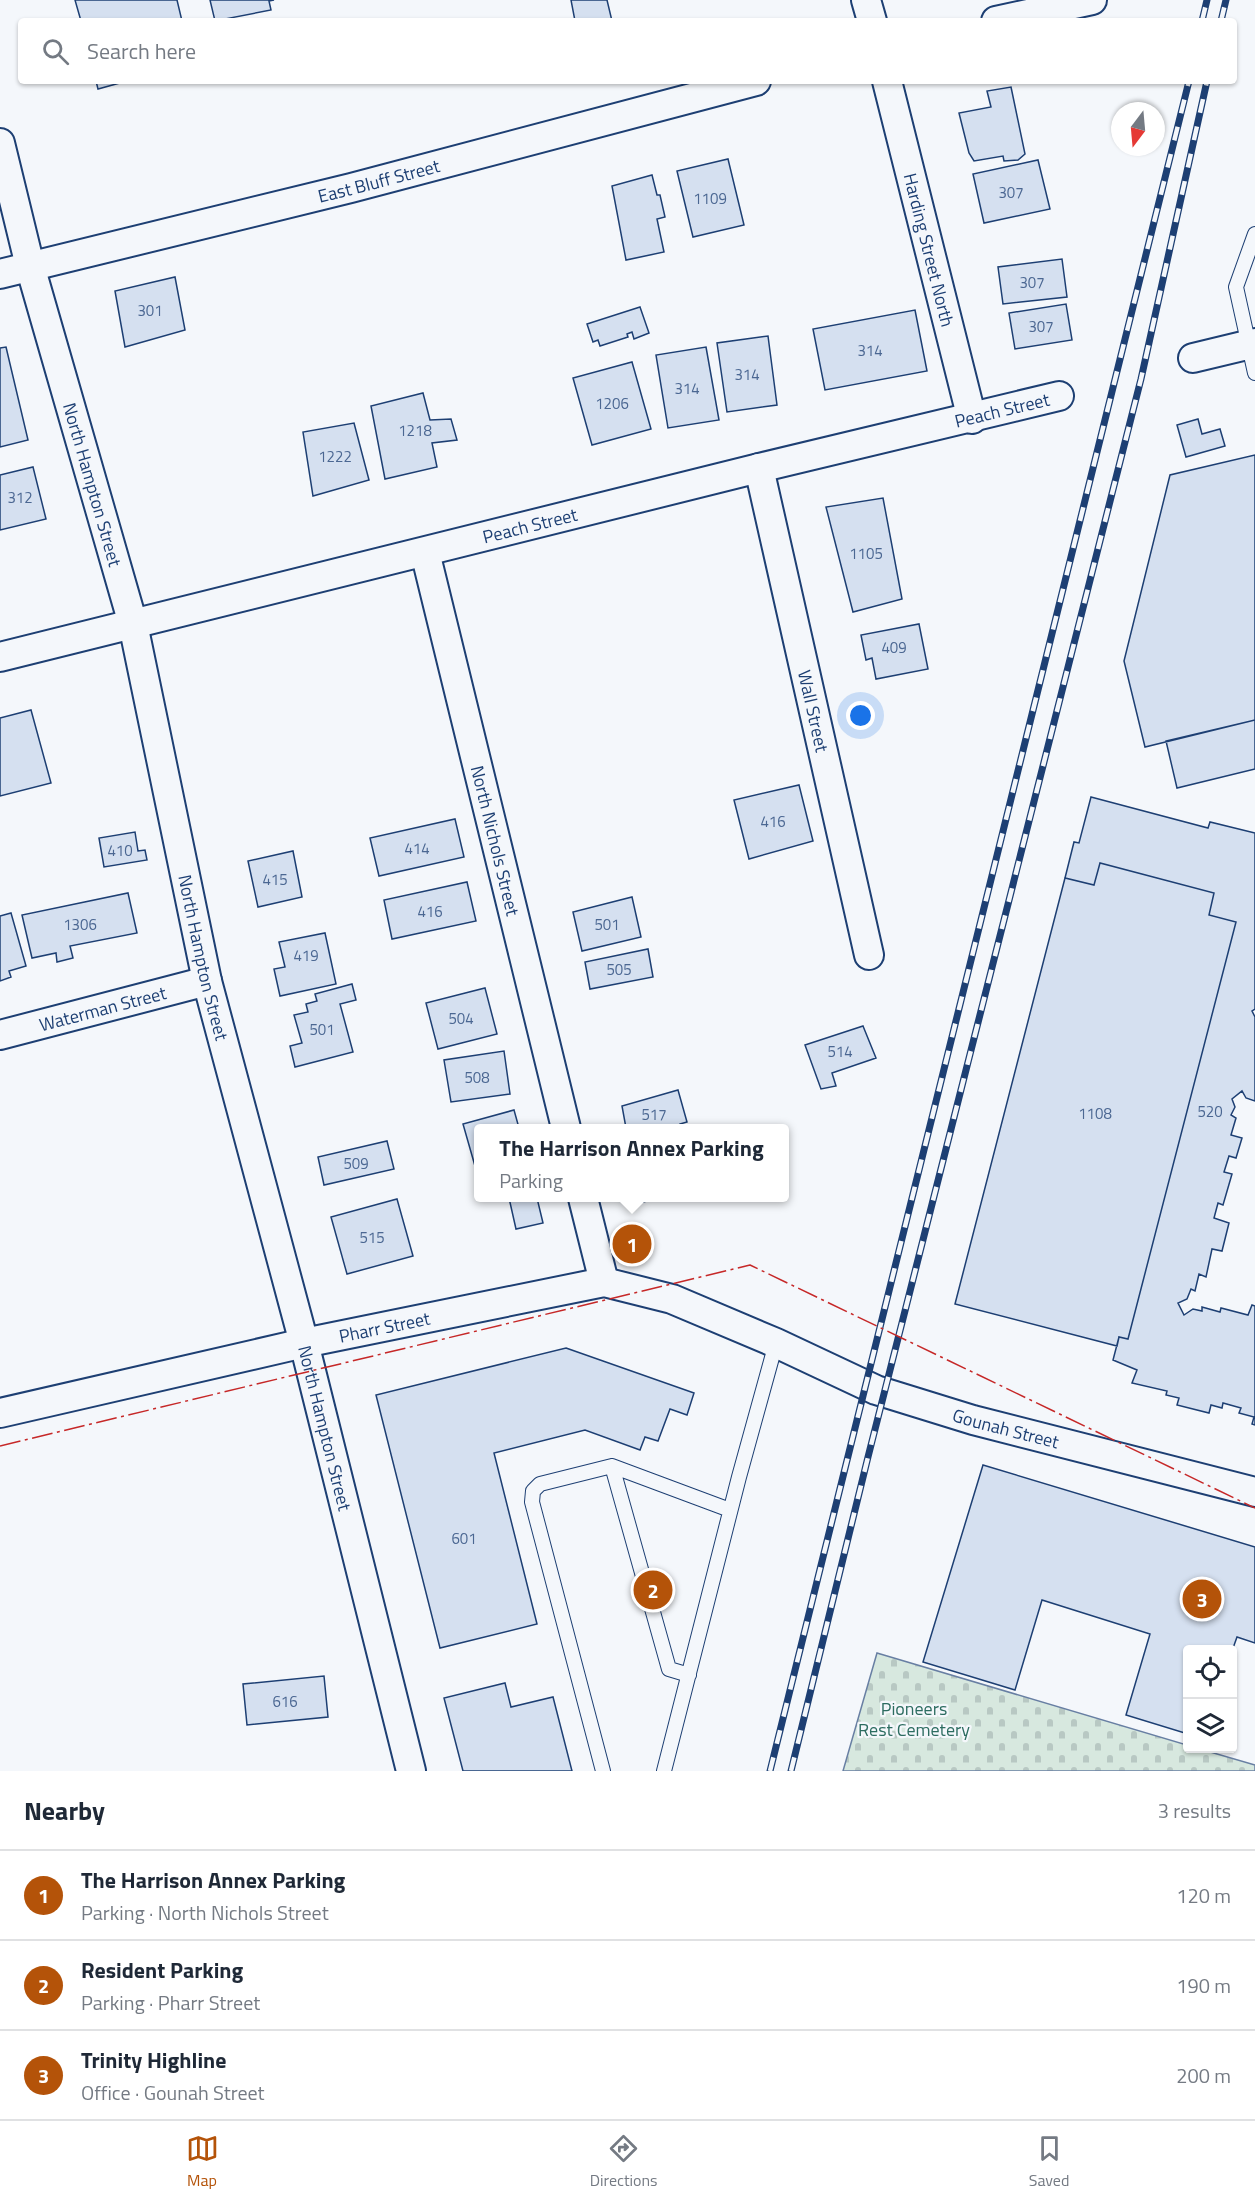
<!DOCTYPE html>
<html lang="en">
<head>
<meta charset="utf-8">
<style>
  :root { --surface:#fff; --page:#f2f2f3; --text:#1f2937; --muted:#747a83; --line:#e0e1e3; --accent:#b45309 }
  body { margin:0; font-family:"Titillium Web",sans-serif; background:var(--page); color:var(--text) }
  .controls { position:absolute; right:18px; bottom:18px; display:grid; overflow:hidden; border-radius:6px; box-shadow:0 2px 4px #0004 }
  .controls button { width:54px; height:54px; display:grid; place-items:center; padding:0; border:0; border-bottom:2px solid var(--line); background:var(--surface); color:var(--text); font:30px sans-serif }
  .compass { position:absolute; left:1111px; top:102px; width:54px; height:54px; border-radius:50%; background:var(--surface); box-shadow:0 2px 4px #0004; rotate:196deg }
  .you { position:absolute; left:861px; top:716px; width:21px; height:21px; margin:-15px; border:4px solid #fff; border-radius:50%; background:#1a73e8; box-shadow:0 0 0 9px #1a73e833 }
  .badge { display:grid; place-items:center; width:39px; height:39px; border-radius:50%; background:var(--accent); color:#fff; font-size:20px; font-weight:700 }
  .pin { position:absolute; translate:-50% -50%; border:3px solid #fff; box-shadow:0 2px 6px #0006 }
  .popup { position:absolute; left:474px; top:1124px; width:315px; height:78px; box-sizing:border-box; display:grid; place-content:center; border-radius:6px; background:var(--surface); filter:drop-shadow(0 2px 4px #0005); font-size:20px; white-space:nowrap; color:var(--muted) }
  .popup b { font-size:22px; color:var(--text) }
  .popup::after { content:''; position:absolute; left:50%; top:100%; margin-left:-12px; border:12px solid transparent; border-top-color:var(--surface) }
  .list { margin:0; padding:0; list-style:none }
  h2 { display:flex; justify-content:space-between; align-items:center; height:78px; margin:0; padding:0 24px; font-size:26px }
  h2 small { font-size:20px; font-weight:400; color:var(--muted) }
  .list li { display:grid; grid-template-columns:39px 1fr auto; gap:18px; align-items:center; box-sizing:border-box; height:90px; padding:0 24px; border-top:2px solid var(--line) }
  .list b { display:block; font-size:22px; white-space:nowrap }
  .list p { margin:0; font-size:20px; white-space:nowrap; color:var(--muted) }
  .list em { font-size:20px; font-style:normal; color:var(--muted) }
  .icon { flex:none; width:33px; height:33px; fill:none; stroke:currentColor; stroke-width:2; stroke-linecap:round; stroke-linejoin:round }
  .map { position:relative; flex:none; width:1255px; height:1771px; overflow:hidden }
  .search { position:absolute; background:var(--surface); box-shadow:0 2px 4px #0004; left:18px; right:18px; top:18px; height:66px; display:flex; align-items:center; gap:15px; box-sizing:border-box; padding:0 21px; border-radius:6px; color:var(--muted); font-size:22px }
  .sheet { height:348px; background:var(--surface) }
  nav { display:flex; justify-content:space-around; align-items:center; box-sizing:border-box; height:84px; border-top:2px solid var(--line); background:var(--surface); font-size:16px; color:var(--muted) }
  nav a { display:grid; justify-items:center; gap:3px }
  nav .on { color:var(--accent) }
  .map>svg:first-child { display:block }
</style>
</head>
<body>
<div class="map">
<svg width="1255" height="1771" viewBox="0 0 1255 1771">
  <defs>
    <pattern id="cemetery-stones" width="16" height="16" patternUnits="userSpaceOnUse" patternTransform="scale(1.5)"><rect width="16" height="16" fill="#d7e8df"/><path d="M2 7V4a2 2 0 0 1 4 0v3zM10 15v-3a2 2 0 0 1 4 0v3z" fill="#b8c8c3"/></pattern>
  </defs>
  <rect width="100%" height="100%" fill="#f4f7fb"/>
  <path fill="url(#cemetery-stones)" stroke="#687fa3" stroke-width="1.5" d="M877,1653L1187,1745L1188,1748L1200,1749L1255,1765V1771H843Z"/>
  <path fill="#d5e0f0" stroke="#1d3f73" stroke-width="1.5" d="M75,0H177L182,21H81Z
    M210,0H274L269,1L271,10L215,21Z
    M571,0H607L612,21H575Z
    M96,81H127L98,89Z
    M1011,87L1025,154L1018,160L1004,161L1003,156L974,161L969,153L959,113L991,107L987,91Z
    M728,159L744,225L693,237L677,171Z
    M1038,160L1050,209L984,223L973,174Z
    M652,175L657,195H660L665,217L657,219L664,252L626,260L612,186Z
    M1062,259L1067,297L1003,304L998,267Z
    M175,277L185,330L125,347L115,291Z
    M1066,304L1072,340L1015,349L1009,313Z
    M640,307L649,333L634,339L632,332L627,334L628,337L600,346L598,340L593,342L587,324Z
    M915,310L927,371L825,390L813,329Z
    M768,336L777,405L727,412L717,343Z
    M6,347L28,440L0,447V348Z
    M706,347L719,420L668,428L656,355Z
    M632,362L651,429L592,445L573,378Z
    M423,393L430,420L451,419L457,440L432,443L437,467L385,479L371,406Z
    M1198,419L1202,434L1220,429L1225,446L1186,457L1177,425Z
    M354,423L369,480L313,496L303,432Z
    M1255,455V720L1145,747L1124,661L1170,475Z
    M33,467L46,519L0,530V475Z
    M883,498L902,599L853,612L826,507Z
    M919,624L928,669L876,679L872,658L866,660L861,635Z
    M31,710L51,783L0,796V718Z
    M1255,720V769L1177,788L1166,741Z
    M799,785L813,841L749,859L734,800Z
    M1091,797L1208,828L1210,822L1255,833V1009L1252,1011L1255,1017V1101L1246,1098L1242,1091L1232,1099L1235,1107L1231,1115L1236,1118L1231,1135L1242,1138L1236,1158L1229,1156L1224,1172L1232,1174L1223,1205L1218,1203L1214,1218L1229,1223L1222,1251L1212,1249L1206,1277L1199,1274L1195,1291L1191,1289L1187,1299L1178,1303L1184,1315L1193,1309L1202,1311V1307L1220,1312L1221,1308L1248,1315L1252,1305L1255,1306V1425L1252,1424L1254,1417L1239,1413L1241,1408L1223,1403L1222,1408L1211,1405L1209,1413L1177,1405L1179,1398L1166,1395L1167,1391L1132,1383L1137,1370L1113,1360L1119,1337L1128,1339L1236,922L1209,915L1214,893L1100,863L1094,885L1065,878L1074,842L1079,843Z
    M455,819L464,857L379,876L370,838Z
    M135,832L138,851L145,850L147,860L104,867L99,838Z
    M293,851L302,897L258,907L248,861Z
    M1100,863L1214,893L1209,915L1236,922L1128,1339L1119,1337L1117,1346L955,1304L1065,878L1094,885Z
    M467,882L476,921L392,939L384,900Z
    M128,893L137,933L70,946L73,958L57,962L56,953L32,958L22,915Z
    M632,897L641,937L582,951L573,912Z
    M11,913L26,966L9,971L11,977L0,981V916Z
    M325,933L336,984L280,996L274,969L285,967L279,942Z
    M648,949L653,977L590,989L585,962Z
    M352,984L356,1000L340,1004L353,1052L295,1067L290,1046L302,1043L294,1015L308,1012L306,1004L317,1001L315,994Z
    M485,988L497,1034L438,1049L426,1003Z
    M863,1026L876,1058L832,1073L836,1086L821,1089L805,1045Z
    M504,1051L510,1094L451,1102L444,1060Z
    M678,1090L687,1122L680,1124L681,1128H626L622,1106Z
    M514,1110L519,1128H479V1165L475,1166L463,1124Z
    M387,1141L394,1169L324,1185L318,1157Z
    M509,1198H537L543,1223L516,1229Z
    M637,1198H660L638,1203Z
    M397,1199L413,1256L347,1274L331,1217Z
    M566,1348L694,1393L687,1415L670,1409L658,1441L645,1437L640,1450L585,1430L494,1453L537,1624L440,1648L376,1395Z
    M983,1465L1255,1547V1643L1237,1637L1232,1651V1650H1188V1734L1126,1715L1150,1634L1042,1600L1015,1690L923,1662Z
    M324,1676L328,1717L247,1725L243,1684Z
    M505,1683L511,1707L553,1697L572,1771H463L444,1698Z"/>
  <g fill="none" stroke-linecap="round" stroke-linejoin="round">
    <defs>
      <path id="lane" d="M1255,234L1236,287L1255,373
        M612,1466L669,1669L689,1675
        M603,1771L532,1502L533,1491L540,1484L612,1466L730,1510
        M664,1771L739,1477L776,1343"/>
      <g id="street">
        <path d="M866,0L872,21"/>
        <path d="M996,21L1092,0"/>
        <path id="s1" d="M887,81L972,419"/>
        <path id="s2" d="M0,143L30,266L133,624L207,981L304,1343L411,1771"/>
        <path id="s3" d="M0,274L351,188L756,81"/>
        <path d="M1193,358L1255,343"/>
        <path id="s4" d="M759,468L869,955"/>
        <path id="s5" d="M425,552L566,1128"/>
        <path id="s6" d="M0,657L759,468L1059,396"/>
        <path id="s7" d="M0,1035L207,981"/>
        <path d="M583,1198L604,1282"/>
        <path id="s8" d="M0,1413L304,1343L604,1282L672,1299L776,1343L876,1390L973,1420L1255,1492"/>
      </g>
    </defs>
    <use href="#lane" stroke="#1d3f73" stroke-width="16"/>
    <use href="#street" stroke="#1d3f73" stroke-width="32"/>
    <use href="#lane" stroke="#f4f7fb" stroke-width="14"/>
    <use href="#street" stroke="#f4f7fb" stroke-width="28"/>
    <defs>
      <path id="rail" d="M1202,21L1207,0
        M1221,21L1226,0
        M770,1771L1189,81
        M791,1771L868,1457L1141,379L1207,81"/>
    </defs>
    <use href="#rail" stroke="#1d3f73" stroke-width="7"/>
    <use href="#rail" stroke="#f4f7fb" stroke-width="4.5" stroke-dasharray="14" stroke-linecap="butt"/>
    <path stroke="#c62828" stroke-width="1.5" stroke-dasharray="21 4.5 3 4.5" stroke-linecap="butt" d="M0,1446L750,1265L1255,1508"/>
  </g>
  <g text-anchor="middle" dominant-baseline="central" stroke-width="4.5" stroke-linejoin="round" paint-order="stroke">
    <g font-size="15" fill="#4b6792">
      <text x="1011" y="192">307</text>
      <text x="710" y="198">1109</text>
      <text x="1032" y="282">307</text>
      <text x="150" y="310">301</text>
      <text x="1041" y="326">307</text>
      <text x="870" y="350">314</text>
      <text x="747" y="374">314</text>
      <text x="687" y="388">314</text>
      <text x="612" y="403">1206</text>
      <text x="415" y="430">1218</text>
      <text x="335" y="456">1222</text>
      <text x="20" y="497">312</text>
      <text x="866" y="553">1105</text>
      <text x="894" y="647">409</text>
      <text x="773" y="821">416</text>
      <text x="417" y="848">414</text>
      <text x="120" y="850">410</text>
      <text x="275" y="879">415</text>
      <text x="430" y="911">416</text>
      <text x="80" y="924">1306</text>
      <text x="607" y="924">501</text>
      <text x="306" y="955">419</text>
      <text x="619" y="969">505</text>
      <text x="461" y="1018">504</text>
      <text x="322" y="1029">501</text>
      <text x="840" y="1051">514</text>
      <text x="477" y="1077">508</text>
      <text x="1210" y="1111">520</text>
      <text x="1095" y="1113">1108</text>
      <text x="654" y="1114">517</text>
      <text x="356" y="1163">509</text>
      <text x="372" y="1237">515</text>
      <text x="464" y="1538">601</text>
      <text x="285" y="1701">616</text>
    </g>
    <g font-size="18" fill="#1d3f73" stroke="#f4f7fb">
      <text stroke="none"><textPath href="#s3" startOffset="390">East Bluff Street</textPath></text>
      <text stroke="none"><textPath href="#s1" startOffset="174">Harding Street North</textPath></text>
      <text stroke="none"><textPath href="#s6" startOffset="1032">Peach Street</textPath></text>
      <text stroke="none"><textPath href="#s2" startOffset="354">North Hampton Street</textPath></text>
      <text stroke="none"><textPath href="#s6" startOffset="546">Peach Street</textPath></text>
      <text stroke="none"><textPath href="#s4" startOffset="249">Wall Street</textPath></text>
      <text stroke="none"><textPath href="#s5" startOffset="297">North Nichols Street</textPath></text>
      <text stroke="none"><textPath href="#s2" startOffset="840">North Hampton Street</textPath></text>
      <text stroke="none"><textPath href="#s7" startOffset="106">Waterman Street</textPath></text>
      <text stroke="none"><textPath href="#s8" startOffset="394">Pharr Street</textPath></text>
      <text stroke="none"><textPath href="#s8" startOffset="1047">Gounah Street</textPath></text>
      <text stroke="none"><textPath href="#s2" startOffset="1326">North Hampton Street</textPath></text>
    </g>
    <g font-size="18" fill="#2c6c60" stroke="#f4f7fb">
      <text x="914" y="1708">Pioneers<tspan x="914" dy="21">Rest Cemetery</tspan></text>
    </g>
  </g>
</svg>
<div class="controls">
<button><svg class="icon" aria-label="locate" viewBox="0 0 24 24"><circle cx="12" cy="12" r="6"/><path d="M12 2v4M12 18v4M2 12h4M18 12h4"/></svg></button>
<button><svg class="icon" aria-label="layers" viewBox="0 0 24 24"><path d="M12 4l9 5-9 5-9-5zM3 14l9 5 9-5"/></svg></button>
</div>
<svg class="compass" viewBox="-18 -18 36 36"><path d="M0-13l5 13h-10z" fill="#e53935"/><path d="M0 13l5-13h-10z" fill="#747a83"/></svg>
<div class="you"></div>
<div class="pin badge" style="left:632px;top:1244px">1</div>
<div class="popup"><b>The Harrison Annex Parking</b>Parking</div>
<div class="pin badge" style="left:653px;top:1590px">2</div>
<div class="pin badge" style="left:1202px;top:1599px">3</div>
<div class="search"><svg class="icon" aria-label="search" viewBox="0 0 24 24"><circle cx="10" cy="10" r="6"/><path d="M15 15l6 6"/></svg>Search here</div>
</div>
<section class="sheet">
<h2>Nearby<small>3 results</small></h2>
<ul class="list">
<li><span class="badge">1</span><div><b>The Harrison Annex Parking</b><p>Parking · North Nichols Street</p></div><em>120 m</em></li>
<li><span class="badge">2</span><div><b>Resident Parking</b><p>Parking · Pharr Street</p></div><em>190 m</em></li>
<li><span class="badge">3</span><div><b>Trinity Highline</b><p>Office · Gounah Street</p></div><em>200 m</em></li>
</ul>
</section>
<nav>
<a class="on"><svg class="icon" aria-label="map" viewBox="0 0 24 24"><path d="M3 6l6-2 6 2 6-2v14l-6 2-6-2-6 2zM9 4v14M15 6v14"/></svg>Map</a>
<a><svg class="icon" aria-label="directions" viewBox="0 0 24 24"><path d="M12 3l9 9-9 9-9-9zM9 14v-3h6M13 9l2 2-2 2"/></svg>Directions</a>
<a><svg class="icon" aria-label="saved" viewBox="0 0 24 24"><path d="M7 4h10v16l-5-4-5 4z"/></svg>Saved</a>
</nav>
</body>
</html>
